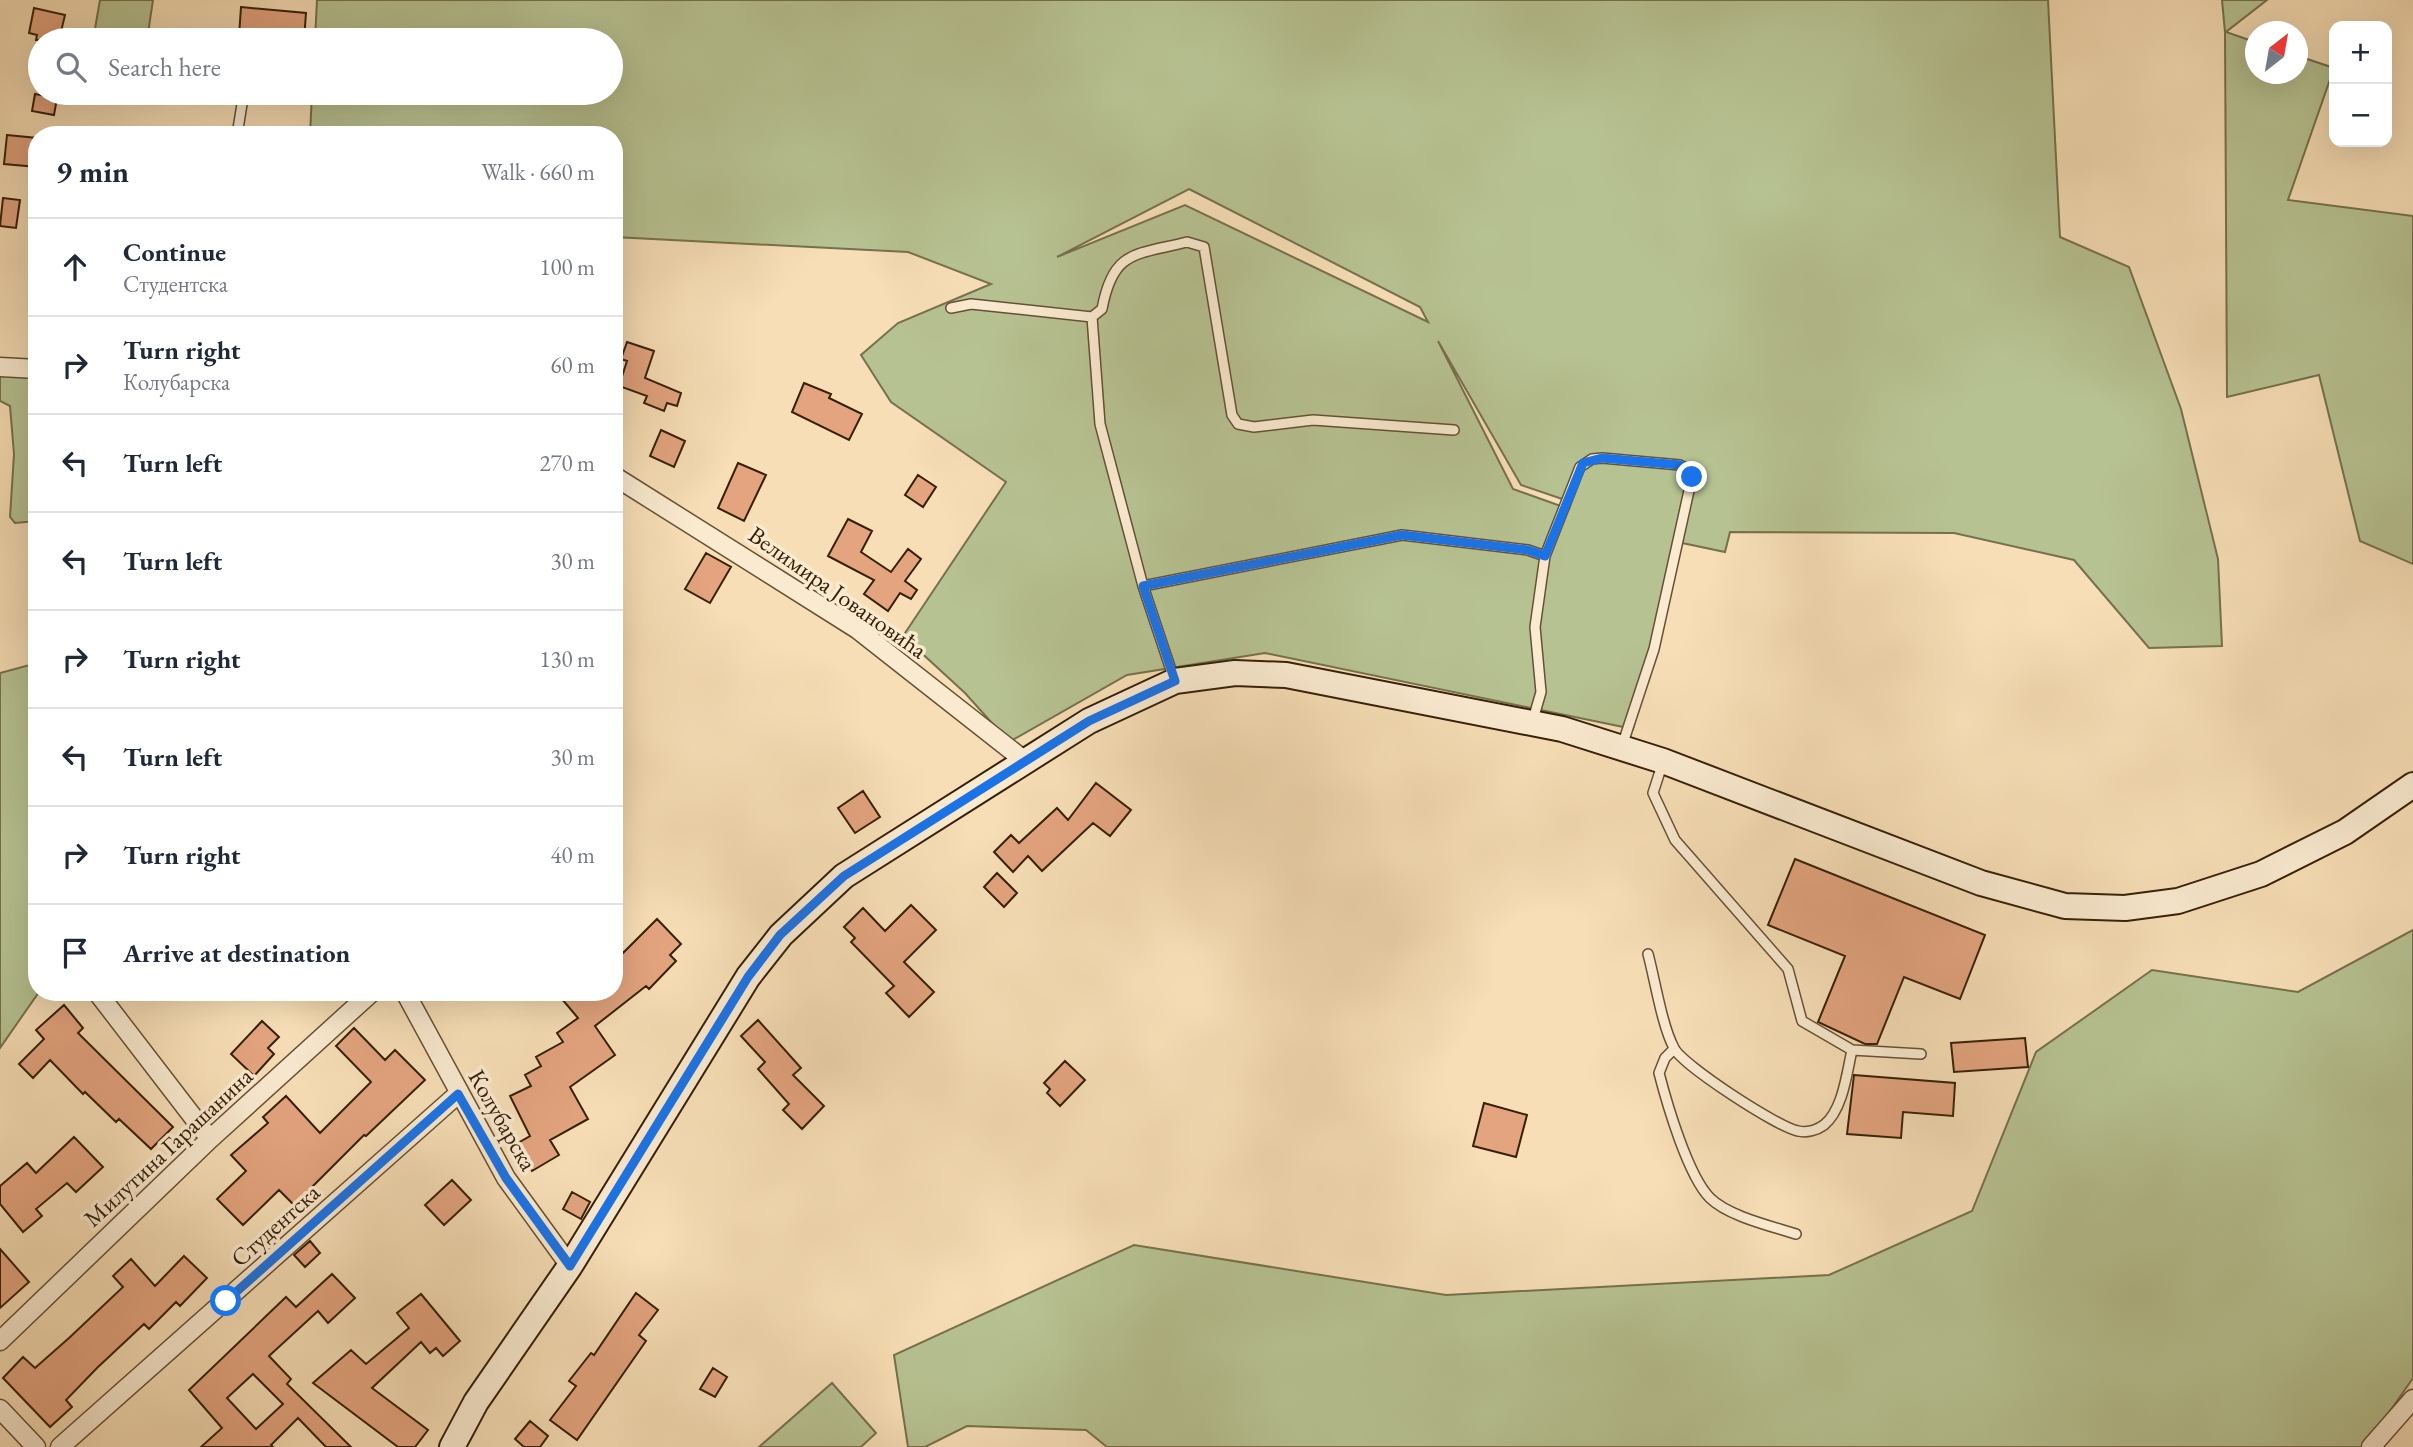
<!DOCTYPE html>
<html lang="en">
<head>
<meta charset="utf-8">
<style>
  :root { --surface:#fff; --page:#f6f6f7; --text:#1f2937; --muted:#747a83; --line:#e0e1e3 }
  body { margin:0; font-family:"EB Garamond",serif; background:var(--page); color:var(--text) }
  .controls { position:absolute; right:21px; top:21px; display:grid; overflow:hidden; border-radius:14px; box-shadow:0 7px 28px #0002 }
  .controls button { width:63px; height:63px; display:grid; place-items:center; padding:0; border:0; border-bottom:2px solid var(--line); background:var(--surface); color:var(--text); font:35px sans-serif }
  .compass { position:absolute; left:2245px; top:21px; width:63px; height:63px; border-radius:50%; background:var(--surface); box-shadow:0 7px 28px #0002; rotate:31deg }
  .stop { position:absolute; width:21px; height:21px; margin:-16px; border:5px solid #1a73e8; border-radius:50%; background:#fff }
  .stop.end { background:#1a73e8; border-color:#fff; box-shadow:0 2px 7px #0008 }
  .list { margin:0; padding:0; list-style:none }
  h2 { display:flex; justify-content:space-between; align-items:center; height:91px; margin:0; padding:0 28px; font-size:30px }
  h2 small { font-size:23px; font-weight:400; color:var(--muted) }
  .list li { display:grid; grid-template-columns:46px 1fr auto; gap:21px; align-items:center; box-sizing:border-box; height:98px; padding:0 28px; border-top:2px solid var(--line) }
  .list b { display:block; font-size:26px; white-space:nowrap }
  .list p { margin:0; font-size:23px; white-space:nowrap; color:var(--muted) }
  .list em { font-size:23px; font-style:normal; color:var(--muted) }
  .icon { flex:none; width:38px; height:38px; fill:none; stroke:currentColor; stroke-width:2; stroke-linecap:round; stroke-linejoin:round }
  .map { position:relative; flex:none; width:2413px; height:1447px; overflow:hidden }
  .search { position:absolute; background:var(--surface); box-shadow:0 7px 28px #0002; left:28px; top:28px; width:595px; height:77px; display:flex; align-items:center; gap:18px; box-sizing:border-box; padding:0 24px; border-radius:38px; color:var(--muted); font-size:26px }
  .panel { position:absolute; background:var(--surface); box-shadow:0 7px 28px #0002; left:28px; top:126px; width:595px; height:875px; border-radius:28px }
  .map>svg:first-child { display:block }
</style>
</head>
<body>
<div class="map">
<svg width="2413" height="1447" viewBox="0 0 2413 1447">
  <rect width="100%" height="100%" fill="#f7deb6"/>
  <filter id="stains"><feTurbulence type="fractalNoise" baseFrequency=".00286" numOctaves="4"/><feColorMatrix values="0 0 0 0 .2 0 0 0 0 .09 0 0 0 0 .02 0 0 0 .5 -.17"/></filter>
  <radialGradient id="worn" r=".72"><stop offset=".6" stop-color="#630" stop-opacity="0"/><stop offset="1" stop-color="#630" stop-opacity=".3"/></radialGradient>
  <path fill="#b7c292" stroke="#76714d" stroke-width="2" fill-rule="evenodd" d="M100,0H153L147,40H93Z
    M317,0H2048L2060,237L2129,267L2181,409L2218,559L2222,646L2149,648L2074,560L1954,533L1730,532L1725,552L1682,543L1633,729L1265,653L1127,675L1009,742L965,693L903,636L1006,482L891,402L861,355L898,323L991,284L908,252L614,237V135H310L312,93H611V40H315ZM1189,189L1420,307L1428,322L1185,205L1057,257ZM1438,341L1521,485L1571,502L1569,509L1513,489Z
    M2222,0H2267L2226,32L2255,42L2256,74H2298V56L2334,68L2288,200L2413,216V564L2360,541L2319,375L2227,397L2225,32Z
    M105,93H140L138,104Z
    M0,374L37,375V521L15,523L10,517L14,454L10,406L0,401Z
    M37,663V992H39L0,1048V673Z
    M2413,930V1378L2365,1447H1107L1086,1430L967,1426L925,1447H908L894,1355L1134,1245L1446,1295L1829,1275L1972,1211L2036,1052L2152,970L2298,992Z
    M832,1383L876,1433L861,1447H759Z"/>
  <path fill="#e3a47f" stroke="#362008" stroke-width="2" fill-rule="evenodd" d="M241,7L306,13L304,40L239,36Z
    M34,8L65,15L59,40H36L37,35L29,33Z
    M35,94L57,98L54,115L32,111Z
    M7,135L37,138V167L4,164Z
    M3,198L20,200L16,228L0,226Z
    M627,342L654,351L645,378L681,393L677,406L667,403L664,411L644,403L647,396L619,386L627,361L621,359Z
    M804,383L831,394L829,398L862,414L849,440L792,412Z
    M661,430L685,441L674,467L650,456Z
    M738,463L766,475L744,521L718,508Z
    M918,475L936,487L923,507L905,495Z
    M848,519L872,531L861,552L891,572L908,549L921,559L905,581L917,590L911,599L900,593L888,611L864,594L874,580L828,556Z
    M706,553L731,567L710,603L685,589Z
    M1096,783L1131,810L1110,836L1093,823L1042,871L1028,856L1013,872L994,852L1011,835L1019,843L1057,808L1068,820Z
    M863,791L880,817L855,833L838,808Z
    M1795,859L1985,935L1960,999L1904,977L1877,1044H1865L1818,1022L1845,956L1768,925Z
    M997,873L1017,893L1004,907L984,887Z
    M911,905L936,930L904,962L934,992L909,1017L886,993L894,986L851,942L855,938L844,927L863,908L885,931Z
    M657,919L681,944L670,955L676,961L649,989L646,986L595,1026L615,1055L570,1087L588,1119L550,1140L559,1155L532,1171L516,1144L530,1136L510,1096L531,1086L525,1075L541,1066L536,1057L563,1042L557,1033L578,1018L556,992H614V943L623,953Z
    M64,1005L83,1028L78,1033L173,1127L151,1149L119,1119L116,1122L85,1092L83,1094L50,1060L33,1078L19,1064L44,1039L36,1030Z
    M758,1020L801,1068L793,1075L824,1106L802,1129L783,1110L789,1104L758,1069L765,1062L741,1036Z
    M262,1021L279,1037L268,1048L274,1054L254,1076L231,1054Z
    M354,1028L385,1060L395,1050L425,1080L366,1136L364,1135L294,1205L279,1190L243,1225L217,1199L246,1171L231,1155L268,1123L263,1117L286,1096L320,1133L371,1082L336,1046Z
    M2025,1038L2028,1067L1954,1072L1951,1043Z
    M1065,1061L1085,1080L1060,1106L1047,1093L1050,1089L1044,1083Z
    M1854,1075L1955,1083L1953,1116L1903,1112L1901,1138L1847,1134Z
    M1484,1103L1527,1115L1516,1157L1473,1146Z
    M74,1137L103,1167L76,1192L67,1183L36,1209L42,1216L23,1232L0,1204V1186L27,1163L36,1173Z
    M452,1180L471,1200L444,1225L425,1205Z
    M572,1192L590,1202L581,1219L563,1209Z
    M310,1241L320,1253L305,1267L294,1255Z
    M0,1249L29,1282L0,1308Z
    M184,1256L207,1278L180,1306L176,1302L149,1329L144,1324L97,1368L66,1400L72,1407L50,1427L3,1378L23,1357L35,1368L69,1338L123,1287L113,1276L131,1259L155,1286Z
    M332,1274L355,1298L328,1323L318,1311L269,1356L291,1379L287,1384L351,1447H326L298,1418L271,1445L273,1447H201L222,1428L189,1390L286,1297L296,1307ZM253,1374L283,1404L256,1429L227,1398Z
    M636,1293L658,1310L639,1335L646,1341L577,1440L550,1420L576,1386L569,1381L591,1353L594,1355Z
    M421,1294L460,1341L443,1356L436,1348L430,1353L421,1342L372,1388L428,1430L415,1447H398L313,1383L351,1350L366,1364L409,1328L397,1313Z
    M713,1368L727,1377L715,1397L700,1389Z
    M530,1421L548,1436L540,1447H524L515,1439Z"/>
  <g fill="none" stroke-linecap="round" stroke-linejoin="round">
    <defs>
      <path id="lane" d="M237,135L243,98
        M951,308L971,304L1092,317L1102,309C1113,250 1135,255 1187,242L1204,247L1232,415L1238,424L1254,427L1313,420L1454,430
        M1092,317L1100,424L1143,586L1174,679
        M1143,586L1402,535L1528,550L1545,556
        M1532,723L1541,692L1535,627L1545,556L1580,467L1592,459L1602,458L1680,465L1691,471L1692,477L1654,649L1622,746
        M1663,762L1653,793L1675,840L1788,969L1802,1021L1852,1050L1921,1054
        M1648,954C1655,980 1662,1026 1674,1048C1682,1065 1779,1128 1798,1131C1807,1133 1817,1130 1824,1125C1843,1110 1847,1072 1852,1050
        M1674,1049L1665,1058L1659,1073C1667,1104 1688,1176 1710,1198C1728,1216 1771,1226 1796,1234"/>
      <path id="street" d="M0,367L37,369
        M614,476L857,629L1025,761
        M97,992L210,1139
        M405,992L506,1178L570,1266
        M0,1341L210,1139L372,992
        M0,1409L36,1447
        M60,1447L458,1094
        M2371,1447L2413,1399"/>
      <path id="secondary" d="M452,1447L476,1402L570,1266L748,977L781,935L844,876L1089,721L1175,681L1235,673L1286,675L1562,729L1663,761L1981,883L2065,906L2125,908L2178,901L2261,874L2345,832L2413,785"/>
    </defs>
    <use href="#lane" stroke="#665034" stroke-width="12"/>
    <use href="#street" stroke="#665034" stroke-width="21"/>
    <use href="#secondary" stroke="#362008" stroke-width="28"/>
    <use href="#lane" stroke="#faead0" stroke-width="9"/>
    <use href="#street" stroke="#faead0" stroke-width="18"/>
    <use href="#secondary" stroke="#faead0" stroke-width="24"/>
  </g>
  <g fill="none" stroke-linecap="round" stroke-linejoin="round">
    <path stroke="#1a73e8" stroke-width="9" d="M226,1301L458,1094L506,1178L570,1266L748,977L780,935L844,876L1089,721L1175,681L1143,586L1402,535L1528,550L1545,556L1583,463L1602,458L1680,465L1691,471L1692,477"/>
  </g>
  <g text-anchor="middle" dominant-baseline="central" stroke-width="7" stroke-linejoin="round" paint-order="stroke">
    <g font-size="24" fill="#362008" stroke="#faead0">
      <text transform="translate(838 592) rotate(35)">Велимира Јовановића</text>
      <text transform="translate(503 1120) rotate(60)">Колубарска</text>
      <text transform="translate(168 1147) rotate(-43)">Милутина Гарашанина</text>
      <text transform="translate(275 1225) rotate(-42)">Студентска</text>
    </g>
  </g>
  <rect width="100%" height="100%" filter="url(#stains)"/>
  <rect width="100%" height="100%" fill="url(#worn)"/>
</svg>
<div class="controls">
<button>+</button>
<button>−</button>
</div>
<svg class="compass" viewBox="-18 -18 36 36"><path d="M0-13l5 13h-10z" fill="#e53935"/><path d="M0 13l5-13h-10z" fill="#747a83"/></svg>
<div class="stop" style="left:226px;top:1301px"></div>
<div class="stop end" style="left:1692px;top:477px"></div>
<div class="search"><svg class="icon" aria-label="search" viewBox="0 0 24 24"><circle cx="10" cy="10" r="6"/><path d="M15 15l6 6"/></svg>Search here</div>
<section class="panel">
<h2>9 min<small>Walk · 660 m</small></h2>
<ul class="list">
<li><svg class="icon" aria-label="ahead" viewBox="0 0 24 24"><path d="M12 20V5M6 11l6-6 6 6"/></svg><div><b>Continue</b><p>Студентска</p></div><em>100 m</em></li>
<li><svg class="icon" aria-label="right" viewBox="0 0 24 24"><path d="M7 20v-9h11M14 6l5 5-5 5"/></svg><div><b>Turn right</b><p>Колубарска</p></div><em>60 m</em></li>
<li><svg class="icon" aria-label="left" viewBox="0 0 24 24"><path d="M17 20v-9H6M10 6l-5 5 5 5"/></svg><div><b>Turn left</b></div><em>270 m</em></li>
<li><svg class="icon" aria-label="left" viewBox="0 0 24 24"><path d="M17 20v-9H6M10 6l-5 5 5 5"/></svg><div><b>Turn left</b></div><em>30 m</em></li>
<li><svg class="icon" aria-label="right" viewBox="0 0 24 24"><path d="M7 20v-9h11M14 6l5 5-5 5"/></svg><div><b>Turn right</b></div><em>130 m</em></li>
<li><svg class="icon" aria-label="left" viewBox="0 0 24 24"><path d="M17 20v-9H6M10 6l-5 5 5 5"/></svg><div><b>Turn left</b></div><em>30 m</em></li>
<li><svg class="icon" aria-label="right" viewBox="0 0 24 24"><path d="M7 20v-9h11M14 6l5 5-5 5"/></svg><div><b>Turn right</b></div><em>40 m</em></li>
<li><svg class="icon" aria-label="arrive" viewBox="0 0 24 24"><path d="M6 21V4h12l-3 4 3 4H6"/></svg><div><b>Arrive at destination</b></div></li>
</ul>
</section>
</div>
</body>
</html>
